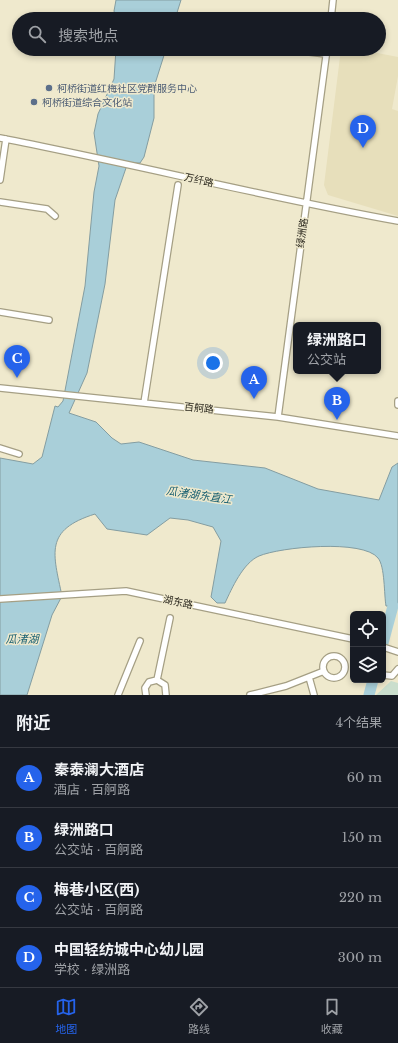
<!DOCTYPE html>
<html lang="zh">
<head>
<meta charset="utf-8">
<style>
  :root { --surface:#171b24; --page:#242831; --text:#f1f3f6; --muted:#9ea1a6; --line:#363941; --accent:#2563eb }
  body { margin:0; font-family:"Libre Baskerville","Noto Sans SC",serif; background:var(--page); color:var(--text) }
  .controls { position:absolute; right:12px; bottom:12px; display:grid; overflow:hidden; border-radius:6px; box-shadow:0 2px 6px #0003 }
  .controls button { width:36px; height:36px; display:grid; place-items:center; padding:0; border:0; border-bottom:1px solid var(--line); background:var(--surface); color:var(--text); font:20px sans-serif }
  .you { position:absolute; left:213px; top:363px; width:14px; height:14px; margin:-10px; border:3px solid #fff; border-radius:50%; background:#1a73e8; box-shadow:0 0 0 6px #1a73e833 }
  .badge { display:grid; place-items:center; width:26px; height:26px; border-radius:50%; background:var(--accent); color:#fff; font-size:13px; font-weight:700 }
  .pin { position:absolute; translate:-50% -33px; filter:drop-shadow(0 1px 2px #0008) }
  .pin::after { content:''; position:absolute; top:21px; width:14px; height:12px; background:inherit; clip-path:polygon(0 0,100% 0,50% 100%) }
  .popup { position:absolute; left:293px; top:322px; width:88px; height:52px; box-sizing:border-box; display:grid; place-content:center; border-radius:6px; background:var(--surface); filter:drop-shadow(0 1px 3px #0005); font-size:13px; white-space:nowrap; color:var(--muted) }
  .popup b { font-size:15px; color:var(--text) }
  .popup::after { content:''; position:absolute; left:50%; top:100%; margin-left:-8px; border:8px solid transparent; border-top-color:var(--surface) }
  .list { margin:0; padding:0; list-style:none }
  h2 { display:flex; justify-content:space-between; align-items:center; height:52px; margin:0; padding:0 16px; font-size:17px }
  h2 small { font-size:13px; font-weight:400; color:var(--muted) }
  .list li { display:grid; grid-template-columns:26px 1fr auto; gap:12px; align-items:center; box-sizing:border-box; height:60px; padding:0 16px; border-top:1px solid var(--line) }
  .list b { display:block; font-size:15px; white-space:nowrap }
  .list p { margin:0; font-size:13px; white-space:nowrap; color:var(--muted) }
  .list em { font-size:13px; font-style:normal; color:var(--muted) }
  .icon { flex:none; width:22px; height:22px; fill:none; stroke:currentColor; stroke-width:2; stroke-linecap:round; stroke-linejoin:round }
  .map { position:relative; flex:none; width:398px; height:695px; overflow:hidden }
  .search { position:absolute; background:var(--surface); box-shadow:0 2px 6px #0003; left:12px; right:12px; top:12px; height:44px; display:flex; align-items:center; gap:10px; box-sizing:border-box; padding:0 14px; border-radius:22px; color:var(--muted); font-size:15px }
  .sheet { height:292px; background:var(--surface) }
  nav { display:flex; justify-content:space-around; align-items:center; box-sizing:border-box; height:56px; border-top:1px solid var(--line); background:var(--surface); font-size:11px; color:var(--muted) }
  nav a { display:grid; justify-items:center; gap:2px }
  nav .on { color:var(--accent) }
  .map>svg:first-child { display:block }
</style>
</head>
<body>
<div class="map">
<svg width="398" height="695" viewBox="0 0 398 695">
  <rect width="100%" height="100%" fill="#efe9cd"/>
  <path fill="#e7dfbb" d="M341,49H357L398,57V76L392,109L398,111V216L328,195L324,185Z"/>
  <path fill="#cadecd" d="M391,681L398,683V695H376Z"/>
  <path fill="#a9cfd9" stroke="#849da1" d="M116,0H181L175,19H116L114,11Z
    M116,49H166L154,87V118L144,157L140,163H130L127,165L115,200L105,284L87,373L69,413L96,422L112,438L121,444L139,442L193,460L265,468L318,489L379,500L392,467L398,463V606H386C384,595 385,566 378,558C363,539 280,547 259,556C243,563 232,588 225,603H217L211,597L221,541L213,527L188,520L170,518L147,535L107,529L95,514C44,530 53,553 62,596L52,615L27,695H0V458L33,464L42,457L55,406L58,407L63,401L85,286L94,192L99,166L94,133L98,114L114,79Z"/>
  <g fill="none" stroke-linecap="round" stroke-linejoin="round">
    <path stroke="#a9cfd9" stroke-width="11" d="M383,643L393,606
      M369,695L373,680"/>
    <defs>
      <path id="minor" d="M331,19L333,0
        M301,51L326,54
        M0,138C133,164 265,197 398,221
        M0,180L6,139
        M0,202L47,209L55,216
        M0,312L49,320
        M0,388L278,417L398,436
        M144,403L178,185
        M398,405V401
        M278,417L327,49
        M0,448L19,454
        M0,599L126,591L353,639
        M383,647L398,652
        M323 667a11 11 0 1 1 22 0a11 11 0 1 1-22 0Z
        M383,675L392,676L398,669
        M309,677L314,695
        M157,680L170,618
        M118,695L140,641
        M146,695L145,688L149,682L157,680L165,685L166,695
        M250,695L286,686L324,671"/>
    </defs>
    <use href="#minor" stroke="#a59f84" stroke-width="8"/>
    <use href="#minor" stroke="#fff" stroke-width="5.5"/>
  </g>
  <g fill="#5c6f8a" stroke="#efe9cd" stroke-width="1.5">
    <circle cx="49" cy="88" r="4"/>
    <circle cx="34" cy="102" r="4"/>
  </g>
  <g text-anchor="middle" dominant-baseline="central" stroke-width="3" stroke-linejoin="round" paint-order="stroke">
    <g font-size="10" fill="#4e5e75" stroke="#efe9cd" text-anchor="start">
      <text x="57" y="88">柯桥街道红梅社区党群服务中心</text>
      <text x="42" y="102">柯桥街道综合文化站</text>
    </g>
    <g font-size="10" fill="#2c291f" stroke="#efe9cd">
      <text transform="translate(199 180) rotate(13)">万纤路</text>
      <text transform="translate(302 233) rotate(-82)">绿洲路</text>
      <text transform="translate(199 408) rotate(6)">百舸路</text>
      <text transform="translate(178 602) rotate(12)">湖东路</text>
    </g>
    <g font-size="11" font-style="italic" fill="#196071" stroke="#efe9cd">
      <text transform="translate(199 495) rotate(8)">瓜渚湖东直江</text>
      <text x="22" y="639">瓜渚湖</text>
    </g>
  </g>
</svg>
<div class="controls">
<button><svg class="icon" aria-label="locate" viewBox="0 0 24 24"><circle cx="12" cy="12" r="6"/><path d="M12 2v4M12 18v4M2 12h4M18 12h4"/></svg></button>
<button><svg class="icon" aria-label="layers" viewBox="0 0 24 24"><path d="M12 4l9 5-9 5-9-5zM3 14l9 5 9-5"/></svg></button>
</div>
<div class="you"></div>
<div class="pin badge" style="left:254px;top:399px">A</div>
<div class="pin badge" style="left:337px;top:420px">B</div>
<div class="popup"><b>绿洲路口</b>公交站</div>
<div class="pin badge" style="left:17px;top:378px">C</div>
<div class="pin badge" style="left:363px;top:148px">D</div>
<div class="search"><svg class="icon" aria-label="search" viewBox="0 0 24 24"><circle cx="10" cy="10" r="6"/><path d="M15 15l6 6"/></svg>搜索地点</div>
</div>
<section class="sheet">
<h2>附近<small>4个结果</small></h2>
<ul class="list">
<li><span class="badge">A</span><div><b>秦泰澜大酒店</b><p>酒店 · 百舸路</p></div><em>60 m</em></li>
<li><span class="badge">B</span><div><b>绿洲路口</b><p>公交站 · 百舸路</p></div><em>150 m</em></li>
<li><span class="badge">C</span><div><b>梅巷小区(西)</b><p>公交站 · 百舸路</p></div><em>220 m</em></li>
<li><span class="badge">D</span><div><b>中国轻纺城中心幼儿园</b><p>学校 · 绿洲路</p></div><em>300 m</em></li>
</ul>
</section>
<nav>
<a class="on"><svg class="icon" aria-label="map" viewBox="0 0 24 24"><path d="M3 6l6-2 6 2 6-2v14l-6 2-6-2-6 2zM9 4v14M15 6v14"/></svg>地图</a>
<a><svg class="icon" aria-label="directions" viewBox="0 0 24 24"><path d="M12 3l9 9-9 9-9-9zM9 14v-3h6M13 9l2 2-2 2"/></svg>路线</a>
<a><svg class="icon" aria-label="saved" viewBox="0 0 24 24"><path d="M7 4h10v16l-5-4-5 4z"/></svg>收藏</a>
</nav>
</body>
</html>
